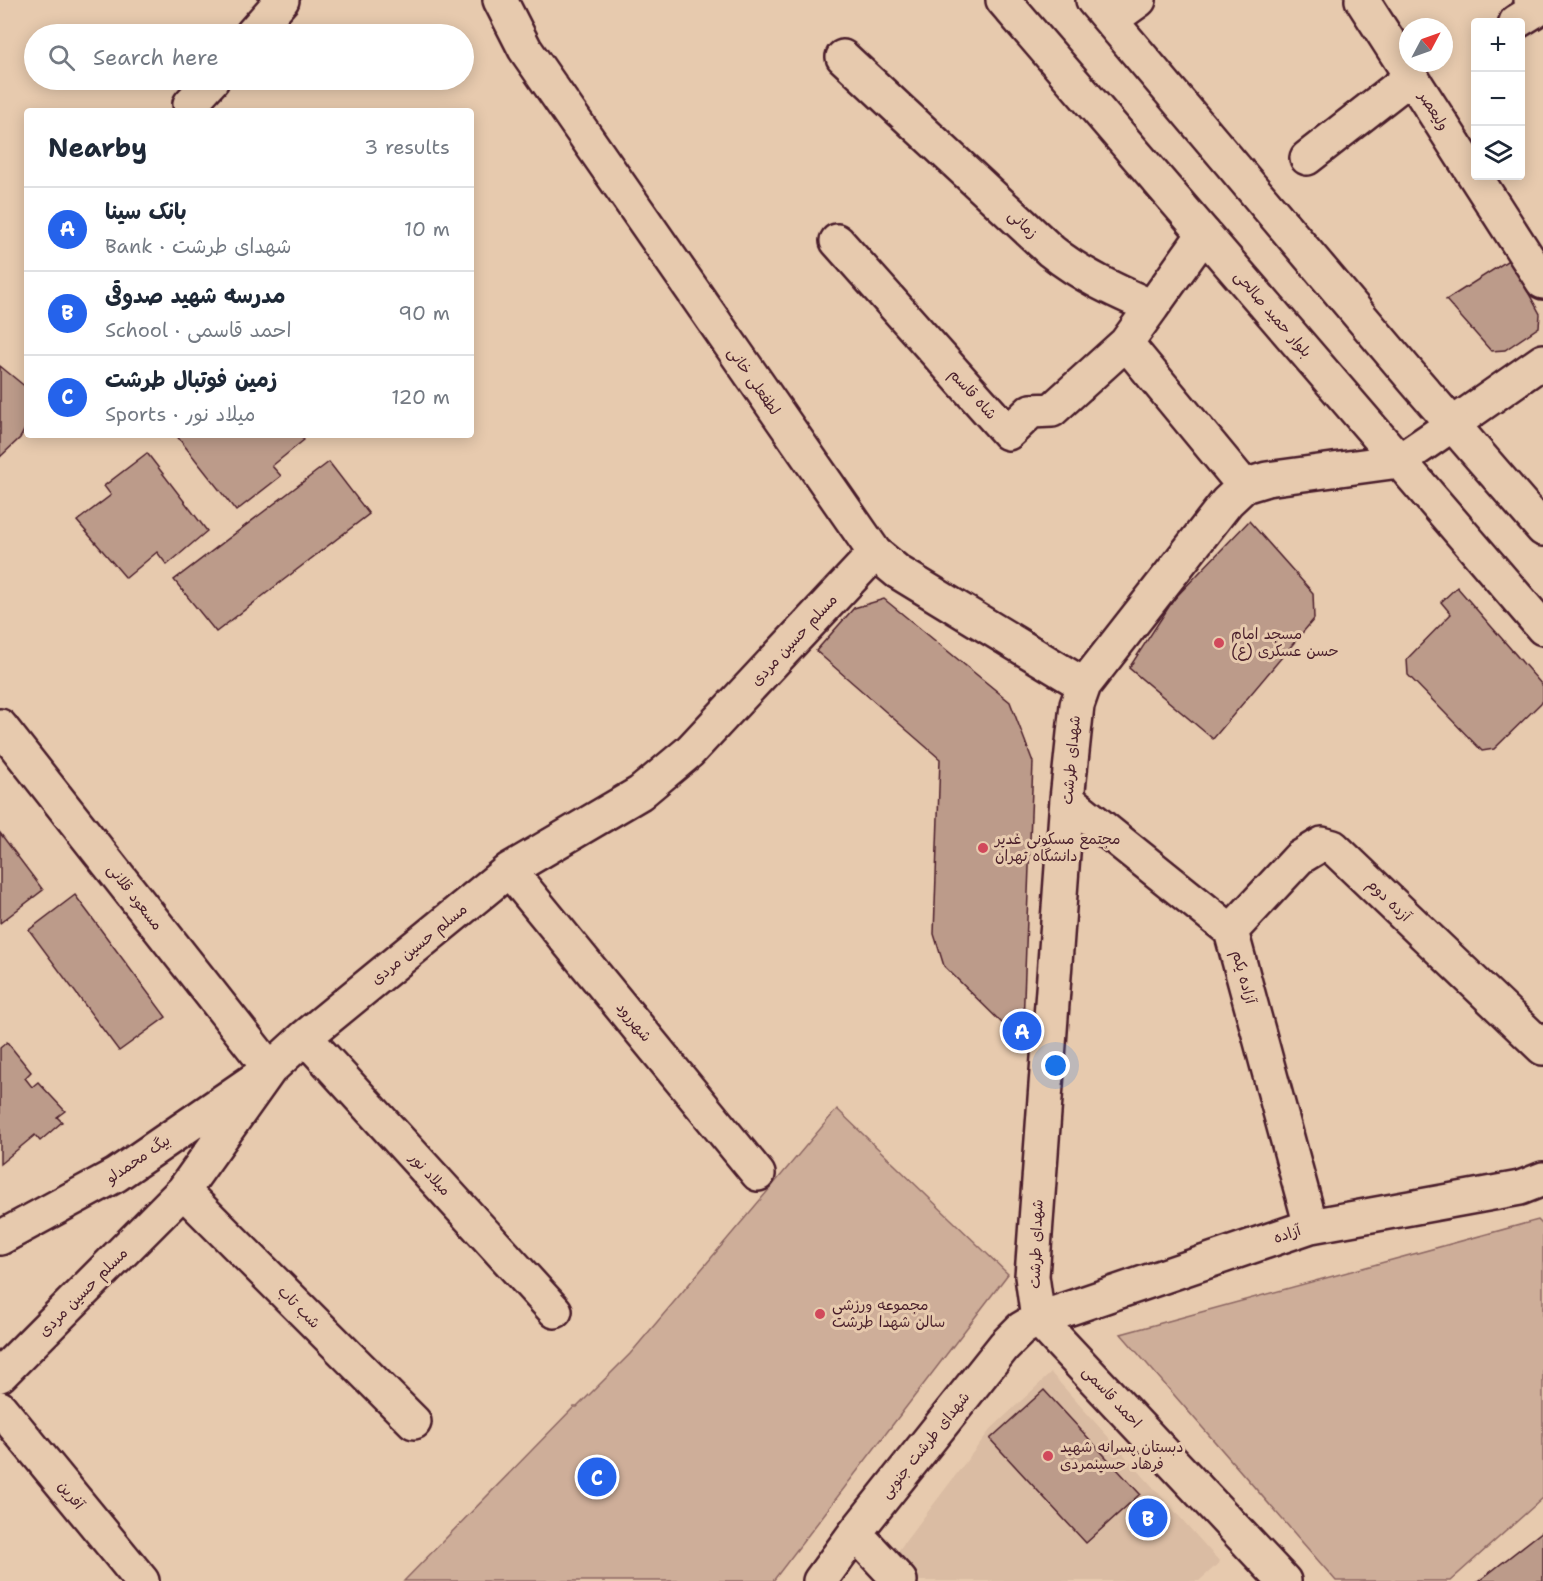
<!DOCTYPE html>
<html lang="en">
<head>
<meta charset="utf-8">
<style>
  :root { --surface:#fff; --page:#f2f2f3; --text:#1f2937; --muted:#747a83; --line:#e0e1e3; --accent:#2563eb }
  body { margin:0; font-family:"Shantell Sans","Playpen Sans Arabic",sans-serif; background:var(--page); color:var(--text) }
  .controls { position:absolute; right:18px; top:18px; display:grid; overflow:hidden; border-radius:6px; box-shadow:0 3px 15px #0003 }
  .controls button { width:54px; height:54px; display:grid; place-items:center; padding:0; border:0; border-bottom:2px solid var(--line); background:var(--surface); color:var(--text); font:30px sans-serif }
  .compass { position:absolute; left:1399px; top:18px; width:54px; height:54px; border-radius:50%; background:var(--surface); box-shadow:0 3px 15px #0003; rotate:49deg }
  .you { position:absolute; left:1056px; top:1066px; width:21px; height:21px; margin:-15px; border:4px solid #fff; border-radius:50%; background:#1a73e8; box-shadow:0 0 0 9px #1a73e833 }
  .badge { display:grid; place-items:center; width:39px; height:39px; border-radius:50%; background:var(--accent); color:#fff; font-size:20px; font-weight:700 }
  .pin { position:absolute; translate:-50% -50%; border:3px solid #fff; box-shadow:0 2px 6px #0006 }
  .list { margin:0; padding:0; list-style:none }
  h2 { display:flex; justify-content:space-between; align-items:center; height:78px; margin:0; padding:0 24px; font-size:26px }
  h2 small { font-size:20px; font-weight:400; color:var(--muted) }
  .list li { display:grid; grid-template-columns:39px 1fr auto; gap:18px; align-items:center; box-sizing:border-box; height:84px; padding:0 24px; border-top:2px solid var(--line) }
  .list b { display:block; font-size:22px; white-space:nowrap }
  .list p { margin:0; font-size:20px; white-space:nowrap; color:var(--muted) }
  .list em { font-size:20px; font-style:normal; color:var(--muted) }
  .icon { flex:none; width:33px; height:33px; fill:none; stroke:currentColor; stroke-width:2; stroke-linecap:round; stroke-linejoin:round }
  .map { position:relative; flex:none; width:1543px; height:1581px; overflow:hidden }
  .search { position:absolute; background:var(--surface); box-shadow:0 3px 15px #0003; left:24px; top:24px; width:450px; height:66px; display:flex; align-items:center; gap:15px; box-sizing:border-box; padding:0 21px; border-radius:33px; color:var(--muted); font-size:22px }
  .panel { position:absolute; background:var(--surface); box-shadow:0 3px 15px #0003; left:24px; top:108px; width:450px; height:330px; border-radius:6px }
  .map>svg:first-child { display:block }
</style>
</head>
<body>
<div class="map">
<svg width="1543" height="1581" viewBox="0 0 1543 1581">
  <rect width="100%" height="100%" fill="#e7caae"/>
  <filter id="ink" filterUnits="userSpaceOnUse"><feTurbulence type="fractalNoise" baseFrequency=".0167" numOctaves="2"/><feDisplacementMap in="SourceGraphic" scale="12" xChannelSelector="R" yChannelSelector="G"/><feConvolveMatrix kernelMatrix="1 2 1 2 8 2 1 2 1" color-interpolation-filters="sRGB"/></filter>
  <g filter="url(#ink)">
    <path fill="#dabca3" d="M1051,1373L1220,1562L1199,1581H913L892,1559L990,1430Z"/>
    <path fill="#ceae99" stroke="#8c6662" stroke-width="1.5" d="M837,1109L1008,1274L773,1581H404L574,1407H577L630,1354Z
      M1538,1220L1543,1225V1498L1450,1581H1336L1121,1334Z"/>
    <path fill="#bc9b8a" stroke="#4a1f2b" stroke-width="1.5" d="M1510,259L1540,314L1539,327L1505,350L1491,351L1446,300Z
      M0,366L27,388V425L20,438L0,457Z
      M176,435H300L304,440L272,466L281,476L236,511Z
      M147,453L207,531L167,565L157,552L126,578L77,521L111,495L104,486Z
      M329,462L369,514L216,632L174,580Z
      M1249,521L1313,593L1314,619L1213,739L1129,668L1174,599Z
      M1457,587L1543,686V701L1494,749L1482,751L1408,675L1407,659L1451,614L1441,602Z
      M884,599L1010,702L1033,762L1023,1024L1004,1025L944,966L934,934L940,759L816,651L854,608Z
      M0,833L43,890L0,923Z
      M75,895L166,1017L119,1051L29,930Z
      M7,1042L31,1072L25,1078L32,1087L38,1082L65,1111L57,1117L62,1122L40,1141L35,1135L0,1164V1048Z
      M1044,1390L1140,1494L1086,1543L990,1439Z
      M1543,1531V1581H1479Z"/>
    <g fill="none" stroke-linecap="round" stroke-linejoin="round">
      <defs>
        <path id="minor" d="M500,0L525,49L875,553L898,572L1084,685
          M1362,0L1543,282
          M1111,20L1139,0
          M1516,22L1534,11L1531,0
          M252,34L282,0
          M843,57L1051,251C1082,276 1116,291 1152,307L1204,234
          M190,104L212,80
          M1307,158L1412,76
          M837,241L1008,433L1031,411L1052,410L1126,343L1152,307
          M1126,343L1244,486
          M1453,424L1543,361
          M0,726L270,1069L116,1175L0,1238
          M1067,799L1231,931L1311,1226
          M509,870L758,1174
          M1231,931L1299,858L1322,844L1333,847L1543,1048
          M305,1037L555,1311
          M183,1191L414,1422
          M1038,1319L1032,1276L1067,799L1077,705L1084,685L1227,502L1244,486L1267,479L1399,461
          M1038,1319L1284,1581
          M0,1375L183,1191L270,1069L305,1037L509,870L640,793L689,752L875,553
          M0,1408L142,1581
          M855,1533L900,1581
          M820,1581L855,1533L1004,1346L1021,1329L1038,1319L1311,1226L1520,1188L1543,1179"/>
        <path id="major" d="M1003,0L1543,628
          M1093,0L1415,381L1543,529
          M1399,461L1453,424"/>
      </defs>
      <use href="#minor" stroke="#4a1f2b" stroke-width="38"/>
      <use href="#major" stroke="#4a1f2b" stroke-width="38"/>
      <use href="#minor" stroke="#e7caae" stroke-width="33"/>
      <use href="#major" stroke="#e7caae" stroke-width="33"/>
    </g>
  </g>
  <g fill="#d1495b" stroke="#e7caae" stroke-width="2">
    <circle cx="1219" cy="643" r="6"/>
    <circle cx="983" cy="848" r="6"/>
    <circle cx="820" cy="1314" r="6"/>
    <circle cx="1048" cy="1456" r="6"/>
  </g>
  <g text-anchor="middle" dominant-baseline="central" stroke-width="6" stroke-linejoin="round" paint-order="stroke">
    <g font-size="15" fill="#4a1f2b" stroke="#e7caae">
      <text transform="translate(1434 111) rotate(58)">ولیعصر</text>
      <text transform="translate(1023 224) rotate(43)">زمانی</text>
      <text transform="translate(1273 314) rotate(49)">بلوار حمید صالحی</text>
      <text transform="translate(754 381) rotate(55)">لطفعلی خانی</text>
      <text transform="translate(973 394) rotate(48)">شاه قاسم</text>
      <text transform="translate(794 640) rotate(-47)">مسلم حسین مردی</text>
      <text transform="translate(1071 760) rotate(-85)">شهدای طرشت</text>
      <text transform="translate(135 897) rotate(52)">مسعود قلانی</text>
      <text transform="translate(1389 900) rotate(44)">آزده دوم</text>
      <text transform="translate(419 944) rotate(-39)">مسلم حسین مردی</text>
      <text transform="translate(1244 977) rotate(75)">آزاده یکم</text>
      <text transform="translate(634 1022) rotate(51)">شهررود</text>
      <text transform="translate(138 1159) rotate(-34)">بیگ محمدلو</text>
      <text transform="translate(430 1174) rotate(47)">میلاد نور</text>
      <text transform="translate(1287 1234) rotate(-19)">آزاده</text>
      <text transform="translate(1036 1244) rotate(-88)">شهدای طرشت</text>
      <text transform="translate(83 1292) rotate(-45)">مسلم حسین مردی</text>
      <text transform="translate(299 1307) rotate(45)">شب تاب</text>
      <text transform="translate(1112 1397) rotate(47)">احمد قاسمی</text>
      <text transform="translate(925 1445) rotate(-51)">شهدای طرشت جنوبی</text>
      <text transform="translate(71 1495) rotate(51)">آفرین</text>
    </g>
    <g font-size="15" fill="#4a1f2b" stroke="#e7caae" text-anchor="start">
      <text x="1231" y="634">مسجد امام<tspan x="1231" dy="17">حسن عسکری (ع)</tspan></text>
      <text x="995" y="839">مجتمع مسکونی غدیر<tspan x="995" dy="17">دانشگاه تهران</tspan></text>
      <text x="832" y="1305">مجموعه ورزشی<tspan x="832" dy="17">سالن شهدا طرشت</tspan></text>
      <text x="1060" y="1447">دبستان پسرانه شهيد<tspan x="1060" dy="17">فرهاد حسينمردی</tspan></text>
    </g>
  </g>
</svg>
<div class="controls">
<button>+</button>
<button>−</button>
<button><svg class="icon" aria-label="layers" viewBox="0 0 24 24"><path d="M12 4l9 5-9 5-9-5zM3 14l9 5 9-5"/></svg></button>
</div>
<svg class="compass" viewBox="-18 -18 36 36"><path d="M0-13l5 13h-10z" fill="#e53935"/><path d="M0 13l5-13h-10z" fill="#747a83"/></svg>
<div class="you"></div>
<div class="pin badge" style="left:1022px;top:1031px">A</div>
<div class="pin badge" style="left:1148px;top:1518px">B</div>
<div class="pin badge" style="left:597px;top:1477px">C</div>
<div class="search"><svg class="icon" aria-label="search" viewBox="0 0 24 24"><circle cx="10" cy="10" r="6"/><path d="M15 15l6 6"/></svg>Search here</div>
<section class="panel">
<h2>Nearby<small>3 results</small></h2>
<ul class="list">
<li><span class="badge">A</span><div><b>بانک سینا</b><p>Bank · شهدای طرشت</p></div><em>10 m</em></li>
<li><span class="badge">B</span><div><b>مدرسه شهید صدوقی</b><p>School · احمد قاسمی</p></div><em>90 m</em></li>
<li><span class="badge">C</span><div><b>زمین فوتبال طرشت</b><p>Sports · میلاد نور</p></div><em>120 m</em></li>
</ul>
</section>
</div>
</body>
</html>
